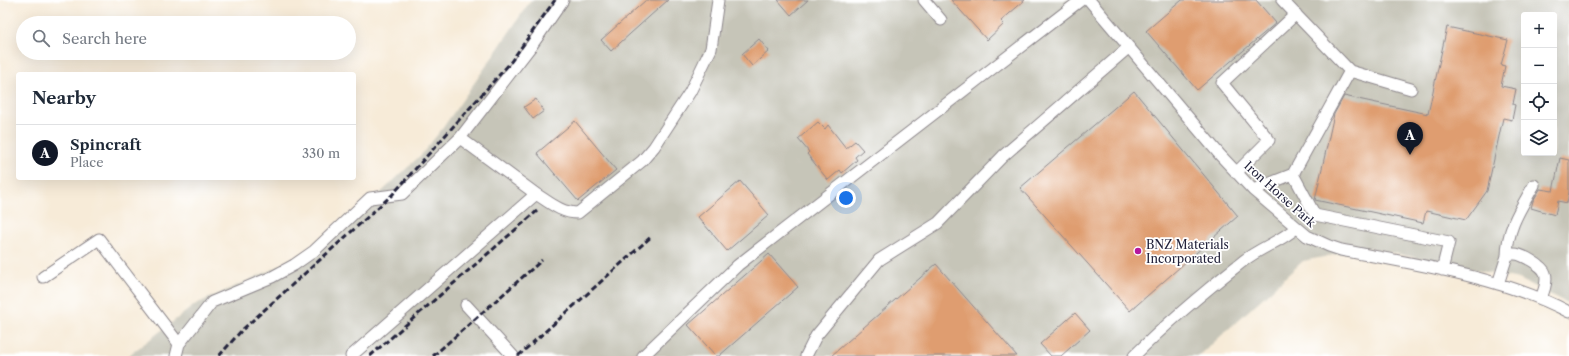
<!DOCTYPE html>
<html lang="en">
<head>
<meta charset="utf-8">
<style>
  :root { --surface:#fff; --page:#f6f6f7; --text:#1f2937; --muted:#747a83; --line:#e0e1e3; --accent:#111827 }
  body { margin:0; font-family:"Libre Caslon Text",serif; background:var(--page); color:var(--text) }
  .controls { position:absolute; right:12px; top:12px; display:grid; overflow:hidden; border-radius:4px; box-shadow:0 4px 16px #0002 }
  .controls button { width:36px; height:36px; display:grid; place-items:center; padding:0; border:0; border-bottom:1px solid var(--line); background:var(--surface); color:var(--text); font:20px sans-serif }
  .you { position:absolute; left:846px; top:198px; width:14px; height:14px; margin:-10px; border:3px solid #fff; border-radius:50%; background:#1a73e8; box-shadow:0 0 0 6px #1a73e833 }
  .badge { display:grid; place-items:center; width:26px; height:26px; border-radius:50%; background:var(--accent); color:#fff; font-size:13px; font-weight:700 }
  .pin { position:absolute; translate:-50% -33px; filter:drop-shadow(0 1px 2px #0008) }
  .pin::after { content:''; position:absolute; top:21px; width:14px; height:12px; background:inherit; clip-path:polygon(0 0,100% 0,50% 100%) }
  .list { margin:0; padding:0; list-style:none }
  h2 { display:flex; justify-content:space-between; align-items:center; height:52px; margin:0; padding:0 16px; font-size:17px }
  h2 small { font-size:13px; font-weight:400; color:var(--muted) }
  .list li { display:grid; grid-template-columns:26px 1fr auto; gap:12px; align-items:center; box-sizing:border-box; height:56px; padding:0 16px; border-top:1px solid var(--line) }
  .list b { display:block; font-size:15px; white-space:nowrap }
  .list p { margin:0; font-size:13px; white-space:nowrap; color:var(--muted) }
  .list em { font-size:13px; font-style:normal; color:var(--muted) }
  .icon { flex:none; width:22px; height:22px; fill:none; stroke:currentColor; stroke-width:2; stroke-linecap:round; stroke-linejoin:round }
  .map { position:relative; flex:none; width:1569px; height:356px; overflow:hidden }
  .search { position:absolute; background:var(--surface); box-shadow:0 4px 16px #0002; left:16px; top:16px; width:340px; height:44px; display:flex; align-items:center; gap:10px; box-sizing:border-box; padding:0 14px; border-radius:22px; color:var(--muted); font-size:15px }
  .panel { position:absolute; background:var(--surface); box-shadow:0 4px 16px #0002; left:16px; top:72px; width:340px; height:108px; border-radius:4px }
  .map>svg:first-child { display:block }
</style>
</head>
<body>
<div class="map">
<svg width="1569" height="356" viewBox="0 0 1569 356">
  <rect width="100%" height="100%" fill="#fff"/>
  <filter id="ink" filterUnits="userSpaceOnUse"><feTurbulence type="fractalNoise" baseFrequency=".025" numOctaves="2"/><feDisplacementMap in="SourceGraphic" scale="8" xChannelSelector="R" yChannelSelector="G"/><feConvolveMatrix kernelMatrix="1 2 1 2 8 2 1 2 1" color-interpolation-filters="sRGB"/></filter>
  <filter id="wash" filterUnits="userSpaceOnUse"><feTurbulence type="fractalNoise" baseFrequency=".012" numOctaves="4" result="noise"/><feDisplacementMap in="SourceGraphic" scale="16" xChannelSelector="R" yChannelSelector="G"/><feGaussianBlur stdDeviation="0.9" result="paint"/><feColorMatrix in="noise" values="0 0 0 0 0 0 0 0 0 0 0 0 0 0 0 0 0 1.4 0 .05"/><feComposite in="paint" operator="in"/></filter>
  <g filter="url(#wash)">
    <rect width="100%" height="100%" fill="#f7ebd8"/>
    <path fill="#c6c5b8" fill-rule="evenodd" d="M531,0H1569V304L1519,279L1369,248L1303,261L1199,356H128L196,304L284,264L340,231L422,154L442,129L491,59ZM1524,15H1554V153H1524Z"/>
    <g id="blocks">
      <path fill="#df9d70" d="M646,0H668L611,51L601,40Z
        M778,0H808L791,15Z
        M951,0H1025L1001,21L1004,24L987,40Z
        M1182,0H1256L1276,23L1197,90L1146,31Z
        M1447,27L1508,40L1501,65L1505,66L1501,86L1516,89L1513,104L1515,105L1512,120L1503,118L1487,191L1466,220L1426,211L1423,223L1315,200L1334,114L1344,96L1428,114Z
        M759,39L769,51L752,66L742,54Z
        M1134,91L1238,216L1130,311L1020,188Z
        M536,99L544,111L533,119L524,107Z
        M575,121L616,170L578,201L537,153Z
        M818,122L825,129L828,125L846,148L855,141L863,150L855,157L857,160L842,173L840,170L828,180L807,154L809,152L798,139Z
        M1560,158L1569,160V192L1567,203L1558,201L1555,215L1531,208L1533,201L1540,189L1553,191Z
        M740,181L769,215L727,251L698,217Z
        M769,254L798,287L719,356H716L688,325Z
        M936,264L1017,356H831Z
        M1075,313L1090,330L1061,356H1051L1040,344Z"/>
    </g>
  </g>
  <g filter="url(#ink)">
    <use href="#blocks" fill-opacity="0" stroke="#8c868a" stroke-width="1"/>
    <g fill="none" stroke-linecap="round" stroke-linejoin="round">
      <defs>
        <path id="minor" d="M924,0L941,20
          M1089,0L1220,155L1253,190L1307,236L1329,246L1341,250C1415,264 1503,277 1569,312
          M1282,0L1350,71
          M1411,89L1350,71L1293,174L1315,215L1449,242L1442,270
          M460,138L536,194
          M1236,173L1269,140L1222,83L1296,14
          M1253,190L1293,174
          M1507,256C1507,228 1521,208 1534,185
          M43,277L99,239L179,344L176,356
          M1498,284L1507,256C1509,255 1511,254 1513,254C1521,253 1543,266 1545,273C1548,281 1544,291 1541,298
          M466,305L513,356
          M179,344L212,302L272,277L294,265L314,251L370,198L402,194L460,138L532,45L563,0
          M351,356L536,194C549,202 561,213 578,213L642,161L654,147L690,92L711,49L718,0
          M643,356L738,265L1081,0
          M806,356L816,336L879,260L938,223L1003,156L1129,47
          M1134,356C1168,322 1205,291 1242,262C1259,248 1280,242 1296,228"/>
      </defs>
      <use href="#minor" stroke="#8c868a" stroke-width="13"/>
      <use href="#minor" stroke="#fff" stroke-width="11"/>
      <path stroke="#22223b" stroke-width="3" stroke-dasharray="6 3" stroke-linecap="butt" d="M219,356L242,330L392,195L510,63L555,0
        M370,356L537,211
        M433,356L542,260
        M518,356L652,236"/>
    </g>
  </g>
  <circle fill="#b5179e" stroke="#fff" stroke-width="1.5" cx="1138" cy="251" r="4"/>
  <g text-anchor="middle" dominant-baseline="central" stroke-width="3.5" stroke-linejoin="round" paint-order="stroke">
    <g font-size="12" fill="#22223b" stroke="#fff">
      <text transform="translate(1280 194) rotate(42)">Iron Horse Park</text>
    </g>
    <g font-size="12" fill="#22223b" stroke="#fff" text-anchor="start">
      <text x="1146" y="244">BNZ Materials<tspan x="1146" dy="14">Incorporated</tspan></text>
    </g>
  </g>
</svg>
<div class="controls">
<button>+</button>
<button>−</button>
<button><svg class="icon" aria-label="locate" viewBox="0 0 24 24"><circle cx="12" cy="12" r="6"/><path d="M12 2v4M12 18v4M2 12h4M18 12h4"/></svg></button>
<button><svg class="icon" aria-label="layers" viewBox="0 0 24 24"><path d="M12 4l9 5-9 5-9-5zM3 14l9 5 9-5"/></svg></button>
</div>
<div class="you"></div>
<div class="pin badge" style="left:1410px;top:155px">A</div>
<div class="search"><svg class="icon" aria-label="search" viewBox="0 0 24 24"><circle cx="10" cy="10" r="6"/><path d="M15 15l6 6"/></svg>Search here</div>
<section class="panel">
<h2>Nearby<small></small></h2>
<ul class="list">
<li><span class="badge">A</span><div><b>Spincraft</b><p>Place</p></div><em>330 m</em></li>
</ul>
</section>
</div>
</body>
</html>
